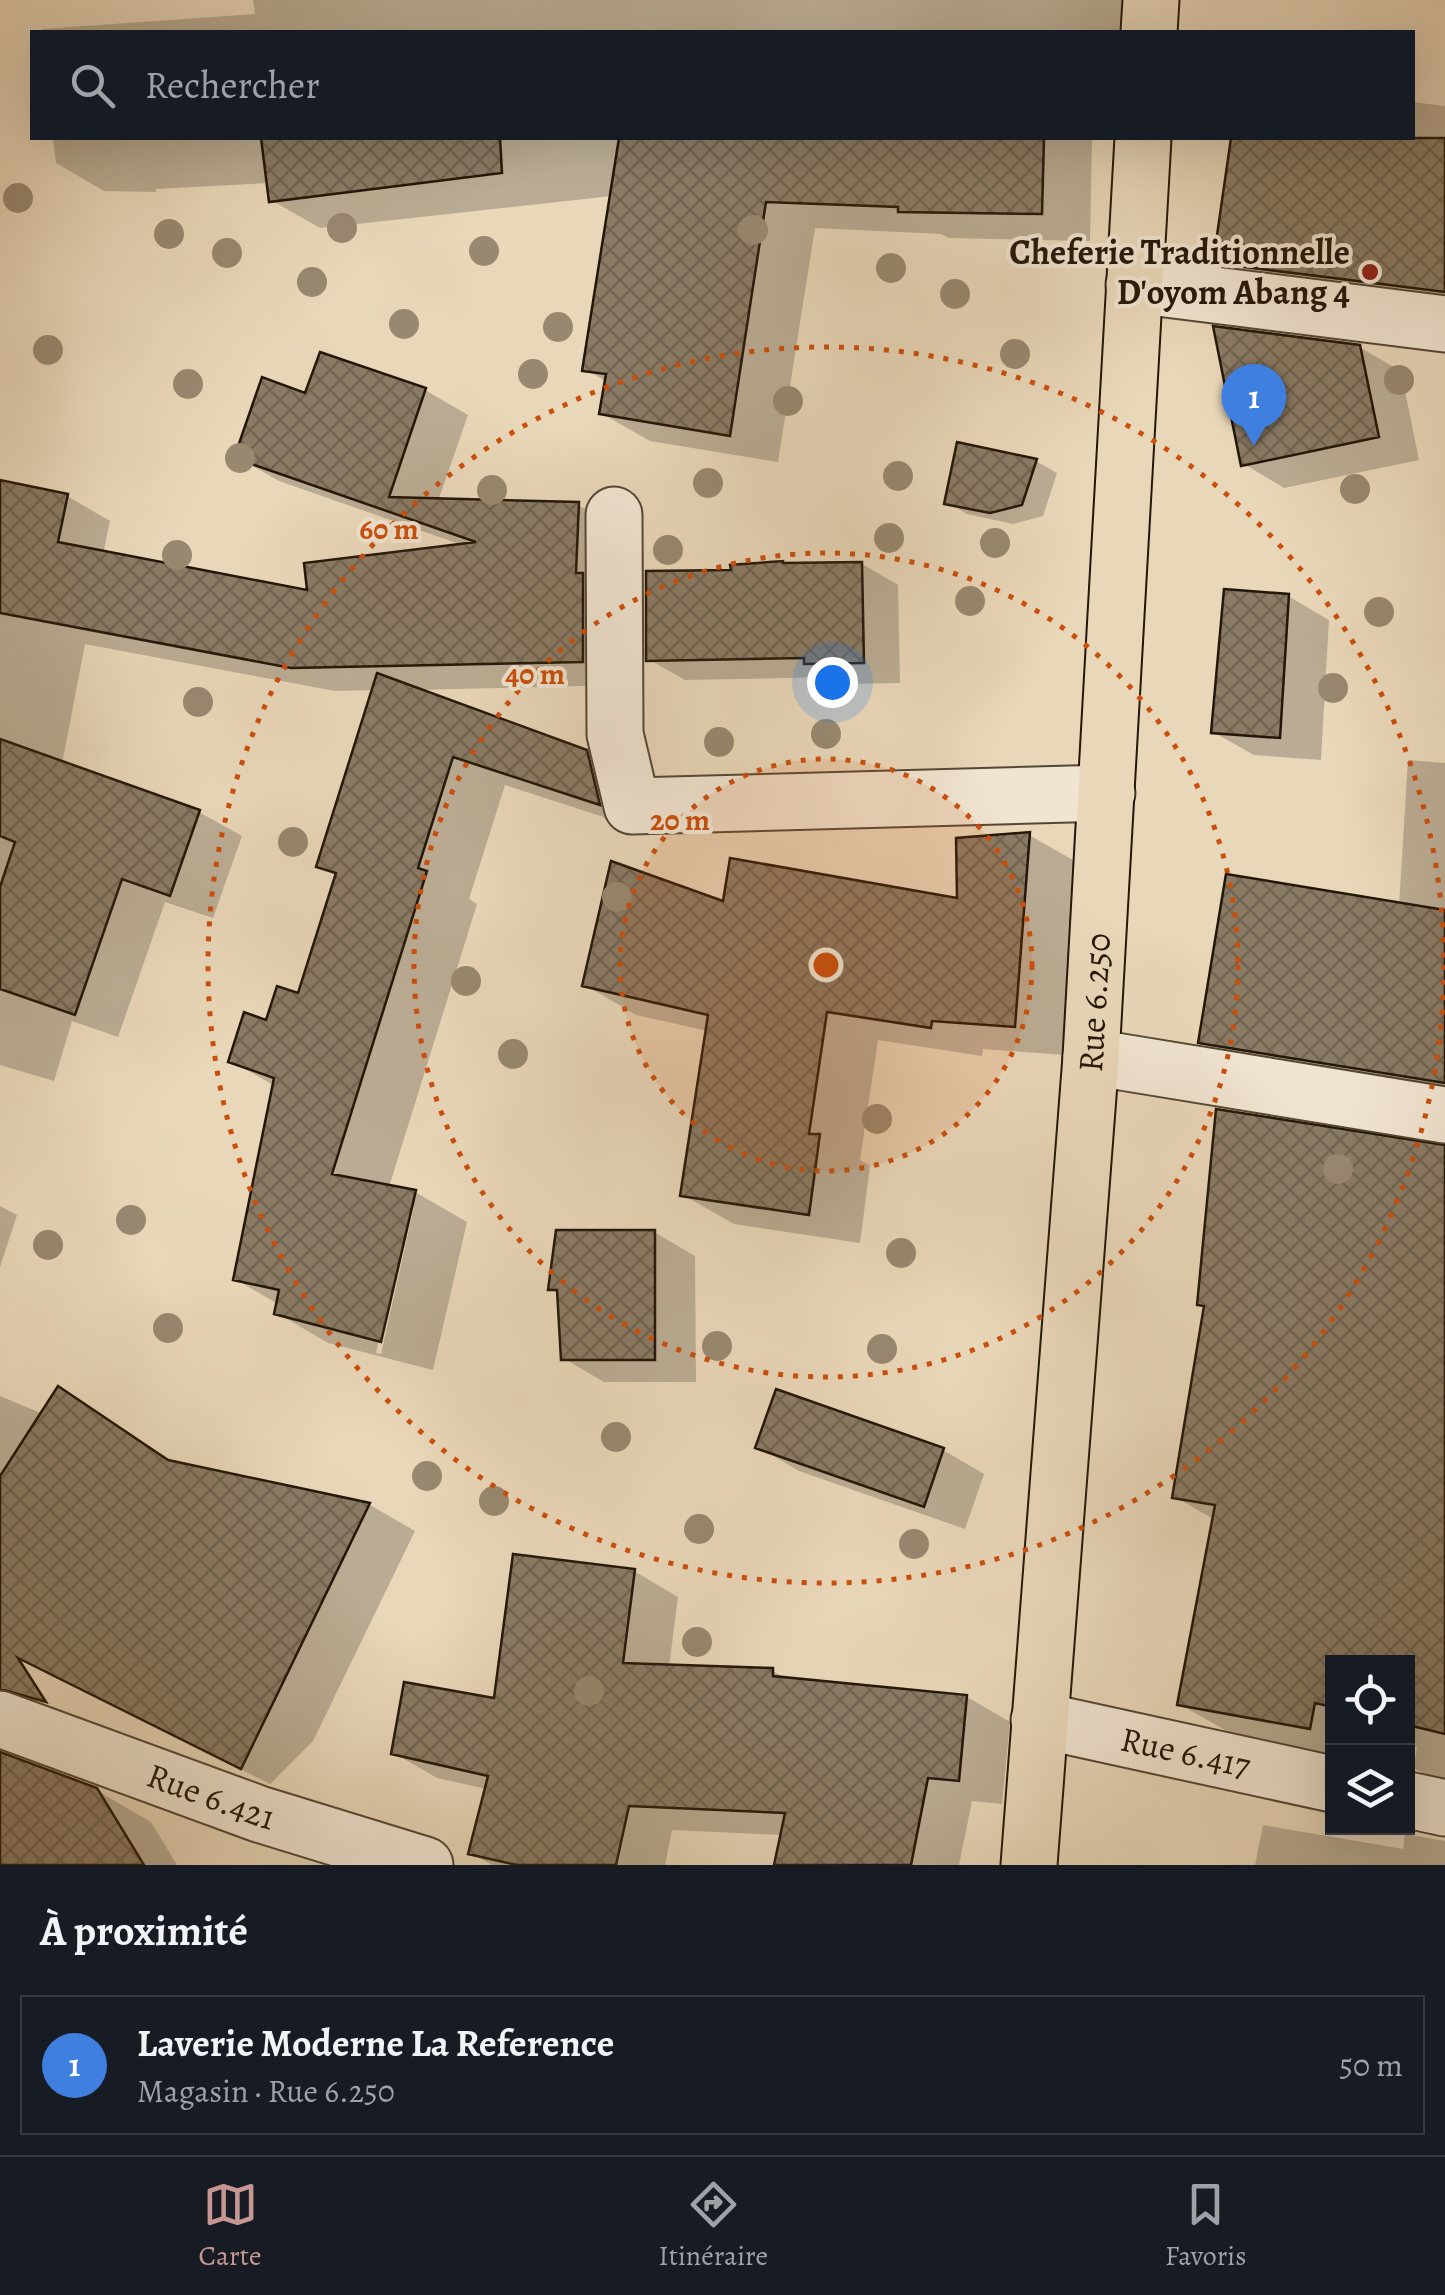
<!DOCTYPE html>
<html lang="fr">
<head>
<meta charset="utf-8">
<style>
  :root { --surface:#171b24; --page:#242831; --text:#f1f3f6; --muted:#9ea1a6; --line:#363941; --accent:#c59692 }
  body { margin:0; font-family:Alegreya,serif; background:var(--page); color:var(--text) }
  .controls { position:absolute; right:30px; bottom:30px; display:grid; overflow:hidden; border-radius:0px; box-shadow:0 10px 40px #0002 }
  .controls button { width:90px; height:90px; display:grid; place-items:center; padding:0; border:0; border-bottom:2px solid var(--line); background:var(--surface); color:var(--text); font:50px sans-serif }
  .you { position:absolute; left:832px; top:682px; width:35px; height:35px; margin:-25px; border:8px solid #fff; border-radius:50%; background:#1a73e8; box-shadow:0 0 0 15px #1a73e833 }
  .badge { display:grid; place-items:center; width:65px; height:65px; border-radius:50%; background:var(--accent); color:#fff; font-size:32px; font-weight:700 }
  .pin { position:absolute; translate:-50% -82px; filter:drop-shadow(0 2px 5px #0008) }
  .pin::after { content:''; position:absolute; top:52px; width:35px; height:30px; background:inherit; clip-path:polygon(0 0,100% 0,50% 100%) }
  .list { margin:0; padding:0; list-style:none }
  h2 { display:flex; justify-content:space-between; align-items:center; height:130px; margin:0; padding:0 40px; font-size:42px }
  h2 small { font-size:32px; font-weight:400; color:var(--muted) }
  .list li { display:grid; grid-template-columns:65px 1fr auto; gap:30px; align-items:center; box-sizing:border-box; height:140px; margin:0 20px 20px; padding:0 20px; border:2px solid var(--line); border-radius:0px }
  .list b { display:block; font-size:38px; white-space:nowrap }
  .list p { margin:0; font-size:32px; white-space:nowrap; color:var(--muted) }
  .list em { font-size:32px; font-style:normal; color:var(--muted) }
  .icon { flex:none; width:55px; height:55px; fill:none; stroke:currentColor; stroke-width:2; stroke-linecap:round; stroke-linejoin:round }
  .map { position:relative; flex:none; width:1445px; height:1865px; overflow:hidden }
  .search { position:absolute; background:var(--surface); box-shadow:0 10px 40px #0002; left:30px; right:30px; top:30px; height:110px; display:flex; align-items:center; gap:25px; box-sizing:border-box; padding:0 35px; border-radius:0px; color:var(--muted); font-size:38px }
  .sheet { height:290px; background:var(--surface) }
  nav { display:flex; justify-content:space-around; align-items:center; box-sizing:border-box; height:140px; border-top:2px solid var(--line); background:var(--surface); font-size:28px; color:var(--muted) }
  nav a { display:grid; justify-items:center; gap:5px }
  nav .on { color:var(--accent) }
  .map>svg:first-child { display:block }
</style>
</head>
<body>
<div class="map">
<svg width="1445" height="1865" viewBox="0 0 1445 1865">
  <defs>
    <pattern id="building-cross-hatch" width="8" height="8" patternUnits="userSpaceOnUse" patternTransform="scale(2.5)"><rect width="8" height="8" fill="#8a7b65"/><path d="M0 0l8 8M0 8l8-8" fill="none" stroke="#716451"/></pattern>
  </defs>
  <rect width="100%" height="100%" fill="#e9d7b9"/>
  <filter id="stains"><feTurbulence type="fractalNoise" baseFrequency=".002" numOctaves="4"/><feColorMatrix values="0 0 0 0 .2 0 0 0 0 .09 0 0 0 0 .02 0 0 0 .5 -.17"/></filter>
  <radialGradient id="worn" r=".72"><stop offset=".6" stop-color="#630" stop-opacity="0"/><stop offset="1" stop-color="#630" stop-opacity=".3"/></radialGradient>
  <path fill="#0003" fill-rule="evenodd" d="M253,0H1138L1136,32H42V29L255,14Z
    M1412,102L1445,106V316L1271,294L1216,262L1233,138H1412Z
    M53,138H1092L1090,241L949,238L941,234L815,228L778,462L650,441L601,413L607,382L585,369L612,196L320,228L271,200L269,183L156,189V192L104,191L56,163Z
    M1359,347L1401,371L1419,460L1284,488L1244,464Z
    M321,355L425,390L468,415L438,501L578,505L621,529L625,685L416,690L586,752L638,782L650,832L505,785L469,899L477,904L389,1187L415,1192L467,1222L433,1370L328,1343L277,1313L278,1304L235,1279L275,1086L231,1061L267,1023L300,996L338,877L319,866L374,690L335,691L85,644L62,764L199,812L242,836L213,918L165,902L118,1037L72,1021L54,1081L0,1065V483L67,496L110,521L103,554L310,593L465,546L279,481L237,457L306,396ZM409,1207H414L381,1354L376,1353Z
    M1036,461L1057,473L1043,516L1013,524L967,514L947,502Z
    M862,564L898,585L900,683L843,684L831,677L685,680L648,659L734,572Z
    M1288,596L1329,620L1321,760L1254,755L1213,732Z
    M1408,760L1445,763V1107L1262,1077L1200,1042L1399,905Z
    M1029,835L1080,864L1066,1055L983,1049L982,1056L878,1040L860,1160L870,1166L860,1243L734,1224L683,1195L708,1031L636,1015L585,985L725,905L960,901Z
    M1445,1148V1786L1414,1768L1417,1747L1408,1744V1662H1332V1756L1241,1739L1179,1704L1215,1520L1175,1497L1206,1308L1200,1304Z
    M0,1206L17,1215L0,1267Z
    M654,1232L695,1256L696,1382H604L563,1358L560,1294L551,1288Z
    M59,1389L177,1464L370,1505L415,1531L313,1741L270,1784L0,1649V1396L43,1414Z
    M777,1392L943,1450L984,1474L965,1529L799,1471L758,1447Z
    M634,1571L678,1597L669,1667L773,1671L790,1681L967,1697L1010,1722L1002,1804L972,1801L959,1865H777L783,1835L672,1830L665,1865H492L471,1853L487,1789L437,1778L394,1753L496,1701Z
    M0,1752L15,1761L96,1790L151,1822L177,1865H0Z
    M1263,1825L1403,1849L1405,1834L1445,1841V1865H1255Z"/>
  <path fill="url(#building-cross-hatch)" stroke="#241709" stroke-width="2.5" d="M261,138H500L502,173L269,202Z
    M619,138H1044L1042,214L898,212V207L766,202L730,436L599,414L606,374L582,371Z
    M1231,138H1445V292L1213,263Z
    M1213,326L1360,345L1379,437L1241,466Z
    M320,352L426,388L389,497L579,502L576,573H583V662L291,668L0,613V480L68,494L58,542L307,590L304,563L476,542L234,458L262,377L305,393Z
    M957,442L1037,459L1022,505L990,513L944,504Z
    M783,561V563L862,562L864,663L804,664V658L646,661V571L731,570L730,565Z
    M1224,589L1289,594L1280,738L1211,733Z
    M377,673L587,750L600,805L453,757L418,868L427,871L332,1174L416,1190L381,1342L274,1314L279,1290L233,1280L274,1078L228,1062L244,1012L266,1020L277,986L298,993L336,873L316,867Z
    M0,739L200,810L170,896L122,879L75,1015L0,989V887L15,842L0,836Z
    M1030,832L1015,1027L932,1021L931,1028L827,1012L809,1134H820L809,1215L680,1196L708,1015L582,986L611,861L723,901L730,858L957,898L956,838Z
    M1226,874L1445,910V1083L1198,1043Z
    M1216,1109L1445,1145V1734L1408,1725V1662H1332V1707L1315,1703L1310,1729L1177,1705L1215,1505L1172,1498L1204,1306L1197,1305Z
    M556,1230H655V1360H561L557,1290H548Z
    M58,1386L168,1460L370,1503L241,1769L18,1658L46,1702L0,1689V1476Z
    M776,1389L944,1448L924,1507L755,1448Z
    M513,1554L635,1569L623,1663L773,1668V1676L967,1695L959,1781L928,1778L911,1865H774L785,1813L629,1806L616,1865H517L468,1854L488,1776L391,1754L404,1682L494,1698Z
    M0,1752L97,1788L144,1865H0Z"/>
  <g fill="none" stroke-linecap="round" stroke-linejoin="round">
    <defs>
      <g id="minor">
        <path d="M1134,285L1445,324"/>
        <path d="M614,515L615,734L632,806L1107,793"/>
        <path d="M1091,1057L1445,1115"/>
        <path id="s1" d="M0,1719L259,1814L425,1865"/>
        <path id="s2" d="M1039,1720L1332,1784"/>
        <path d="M1408,1800L1445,1808"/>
      </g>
      <g id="major">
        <path d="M1149,32L1151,0"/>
        <path id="s3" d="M1029,1865L1091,1057L1143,138"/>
      </g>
    </defs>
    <use href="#minor" stroke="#554735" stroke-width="59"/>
    <use href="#major" stroke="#241709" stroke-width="59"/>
    <use href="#minor" stroke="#f1e5d2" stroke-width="55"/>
    <use href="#major" stroke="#e9d7b9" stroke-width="55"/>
  </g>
  <g fill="#988870">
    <circle cx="18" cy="198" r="15"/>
    <circle cx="342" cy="228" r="15"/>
    <circle cx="753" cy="230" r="15"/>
    <circle cx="169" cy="234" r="15"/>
    <circle cx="484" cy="251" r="15"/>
    <circle cx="227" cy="253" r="15"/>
    <circle cx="891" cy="268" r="15"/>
    <circle cx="312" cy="282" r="15"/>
    <circle cx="955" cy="294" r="15"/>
    <circle cx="404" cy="324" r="15"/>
    <circle cx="558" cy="327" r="15"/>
    <circle cx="48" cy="350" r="15"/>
    <circle cx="1015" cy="354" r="15"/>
    <circle cx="533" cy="374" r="15"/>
    <circle cx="1399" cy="380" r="15"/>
    <circle cx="188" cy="384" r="15"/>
    <circle cx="788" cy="401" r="15"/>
    <circle cx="240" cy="458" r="15"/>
    <circle cx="898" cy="476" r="15"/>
    <circle cx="708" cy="483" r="15"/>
    <circle cx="1355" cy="489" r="15"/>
    <circle cx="492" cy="490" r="15"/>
    <circle cx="889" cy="538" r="15"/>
    <circle cx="995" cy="543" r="15"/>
    <circle cx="668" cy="550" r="15"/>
    <circle cx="177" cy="555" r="15"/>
    <circle cx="970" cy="601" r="15"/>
    <circle cx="1379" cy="612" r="15"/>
    <circle cx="1333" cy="688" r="15"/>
    <circle cx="198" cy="702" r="15"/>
    <circle cx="826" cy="734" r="15"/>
    <circle cx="719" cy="742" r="15"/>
    <circle cx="293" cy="842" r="15"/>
    <circle cx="617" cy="897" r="15"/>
    <circle cx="466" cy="981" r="15"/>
    <circle cx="513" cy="1054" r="15"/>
    <circle cx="877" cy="1119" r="15"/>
    <circle cx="1338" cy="1169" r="15"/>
    <circle cx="131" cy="1220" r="15"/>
    <circle cx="48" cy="1245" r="15"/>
    <circle cx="901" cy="1253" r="15"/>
    <circle cx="168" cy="1328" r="15"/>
    <circle cx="717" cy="1346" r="15"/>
    <circle cx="882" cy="1349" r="15"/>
    <circle cx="616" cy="1437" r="15"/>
    <circle cx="427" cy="1476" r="15"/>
    <circle cx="494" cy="1501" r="15"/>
    <circle cx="699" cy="1529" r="15"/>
    <circle cx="914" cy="1544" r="15"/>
    <circle cx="697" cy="1642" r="15"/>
    <circle cx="589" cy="1691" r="15"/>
  </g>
  <circle cx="826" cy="965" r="206" fill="#cb4f0c" fill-opacity=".12"/>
  <g fill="none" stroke="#cb4f0c" stroke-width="5" stroke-dasharray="5 10">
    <circle cx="826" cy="965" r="206"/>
    <circle cx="826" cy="965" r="412"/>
    <circle cx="826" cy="965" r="618"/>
  </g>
  <circle fill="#8f2418" stroke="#f1e5d2" stroke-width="4" cx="1370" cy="272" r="10"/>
  <g text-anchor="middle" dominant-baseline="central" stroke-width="8" stroke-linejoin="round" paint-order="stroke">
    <g font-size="35" font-weight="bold" fill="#241709" stroke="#f1e5d2" text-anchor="end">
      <text x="1350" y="252">Cheferie Traditionnelle<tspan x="1350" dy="40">D'oyom Abang 4</tspan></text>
    </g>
    <g font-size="35" fill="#241709" stroke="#f1e5d2">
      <text stroke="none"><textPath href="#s3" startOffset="865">Rue 6.250</textPath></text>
      <text stroke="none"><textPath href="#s2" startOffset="150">Rue 6.417</textPath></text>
      <text stroke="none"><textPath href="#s1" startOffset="225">Rue 6.421</textPath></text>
    </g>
  </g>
  <circle cx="826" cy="965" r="15" fill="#cb4f0c" stroke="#f1e5d2" stroke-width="5"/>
  <g font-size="30" text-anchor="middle" font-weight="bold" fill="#cb4f0c" stroke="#f1e5d2" stroke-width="8" stroke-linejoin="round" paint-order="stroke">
    <text x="389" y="539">60 m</text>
    <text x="535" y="684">40 m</text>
    <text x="680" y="830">20 m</text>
  </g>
  <rect width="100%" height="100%" filter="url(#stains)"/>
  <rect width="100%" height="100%" fill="url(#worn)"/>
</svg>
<div class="controls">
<button><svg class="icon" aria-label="locate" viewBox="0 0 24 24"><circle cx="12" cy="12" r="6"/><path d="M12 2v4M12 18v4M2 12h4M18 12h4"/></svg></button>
<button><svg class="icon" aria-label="layers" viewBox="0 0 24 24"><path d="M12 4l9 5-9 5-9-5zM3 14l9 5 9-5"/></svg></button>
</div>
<div class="you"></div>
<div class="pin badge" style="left:1254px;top:446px;background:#3f7fe0">1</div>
<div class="search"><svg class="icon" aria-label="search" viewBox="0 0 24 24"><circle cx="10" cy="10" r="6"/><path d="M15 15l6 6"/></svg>Rechercher</div>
</div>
<section class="sheet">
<h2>À proximité<small></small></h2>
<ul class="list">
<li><span class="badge" style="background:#3f7fe0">1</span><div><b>Laverie Moderne La Reference</b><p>Magasin · Rue 6.250</p></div><em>50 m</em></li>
</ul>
</section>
<nav>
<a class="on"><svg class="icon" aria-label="map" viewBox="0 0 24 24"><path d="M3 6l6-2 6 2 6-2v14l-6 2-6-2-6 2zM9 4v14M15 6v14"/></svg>Carte</a>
<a><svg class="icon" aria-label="directions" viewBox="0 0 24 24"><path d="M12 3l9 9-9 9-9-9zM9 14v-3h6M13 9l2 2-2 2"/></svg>Itinéraire</a>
<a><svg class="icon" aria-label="saved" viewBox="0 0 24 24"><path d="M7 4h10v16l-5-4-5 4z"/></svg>Favoris</a>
</nav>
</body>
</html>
